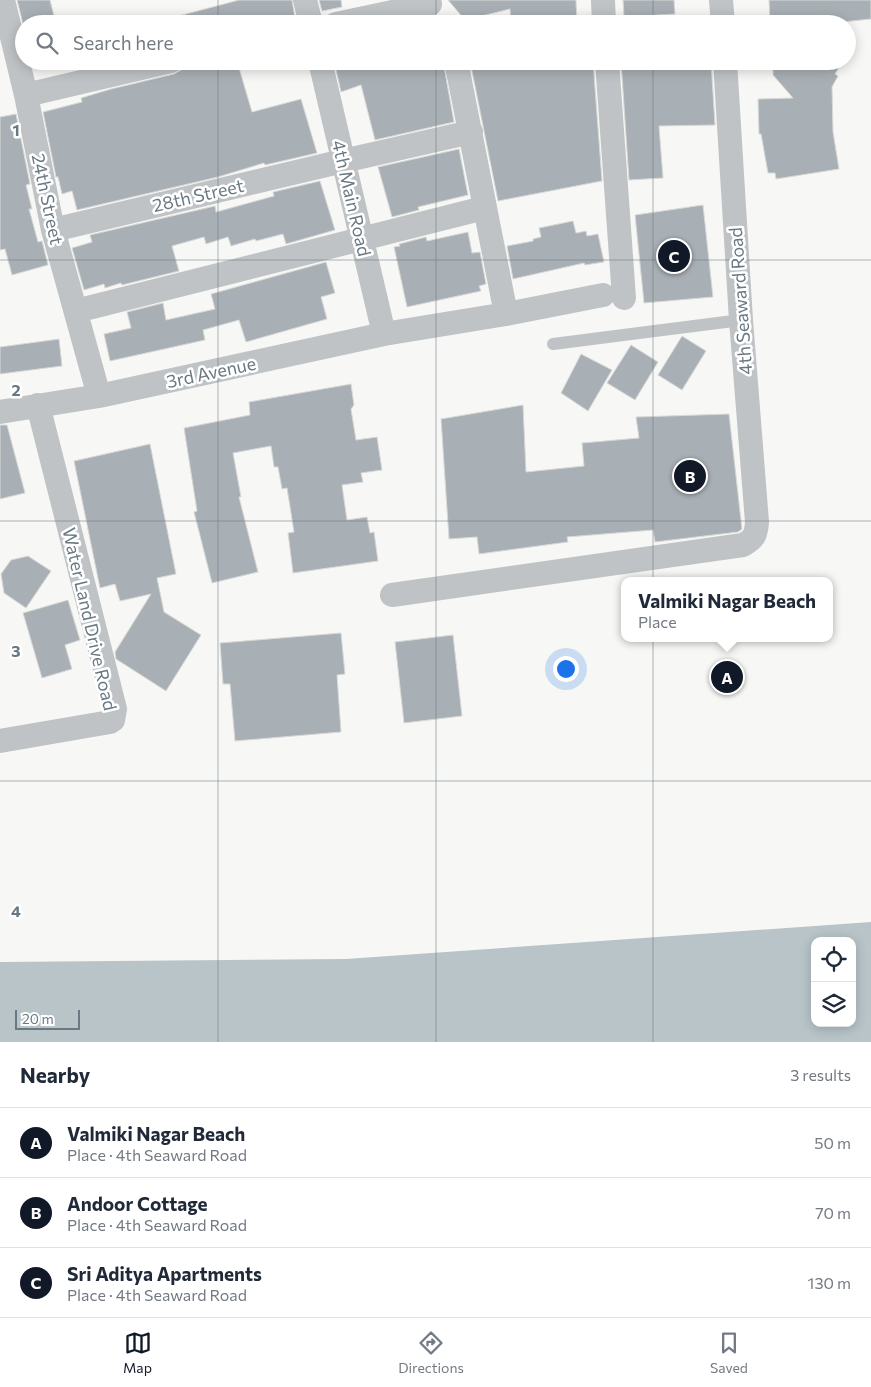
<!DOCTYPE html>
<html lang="en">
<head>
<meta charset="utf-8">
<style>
  :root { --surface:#fff; --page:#f2f2f3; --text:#1f2937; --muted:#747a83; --line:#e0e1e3; --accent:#111827 }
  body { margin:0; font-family:Commissioner,sans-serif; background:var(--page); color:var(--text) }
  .controls { position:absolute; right:15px; bottom:15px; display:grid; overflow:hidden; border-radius:10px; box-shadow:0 2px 12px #0003 }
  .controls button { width:45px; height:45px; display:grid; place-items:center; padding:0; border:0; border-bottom:1px solid var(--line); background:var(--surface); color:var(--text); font:25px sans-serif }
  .scale { position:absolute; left:15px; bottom:12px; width:65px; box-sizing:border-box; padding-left:5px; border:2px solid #697983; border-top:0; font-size:14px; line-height:18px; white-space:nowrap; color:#697983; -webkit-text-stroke:4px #fff; paint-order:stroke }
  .you { position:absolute; left:565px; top:668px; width:18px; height:18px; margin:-12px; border:4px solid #fff; border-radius:50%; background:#1a73e8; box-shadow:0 0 0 8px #1a73e833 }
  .badge { display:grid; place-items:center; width:32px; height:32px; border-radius:50%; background:var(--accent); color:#fff; font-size:16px; font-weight:700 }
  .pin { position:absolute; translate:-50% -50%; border:2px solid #fff; box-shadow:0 1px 5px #0006 }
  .popup { position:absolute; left:621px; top:577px; width:212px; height:65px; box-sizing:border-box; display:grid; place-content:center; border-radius:10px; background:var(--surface); filter:drop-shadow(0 1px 4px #0005); font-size:16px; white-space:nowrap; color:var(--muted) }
  .popup b { font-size:19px; color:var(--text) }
  .popup::after { content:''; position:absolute; left:50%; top:100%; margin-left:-10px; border:10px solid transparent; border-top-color:var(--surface) }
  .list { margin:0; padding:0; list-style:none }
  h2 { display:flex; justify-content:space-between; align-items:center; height:65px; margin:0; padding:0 20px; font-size:21px }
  h2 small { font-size:16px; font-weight:400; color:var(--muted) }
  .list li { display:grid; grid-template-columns:32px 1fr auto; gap:15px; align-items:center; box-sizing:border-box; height:70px; padding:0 20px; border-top:1px solid var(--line) }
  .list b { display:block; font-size:19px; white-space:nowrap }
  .list p { margin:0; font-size:16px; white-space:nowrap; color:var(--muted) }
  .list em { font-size:16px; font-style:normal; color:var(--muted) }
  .icon { flex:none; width:28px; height:28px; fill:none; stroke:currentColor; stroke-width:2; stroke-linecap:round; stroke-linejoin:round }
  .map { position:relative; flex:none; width:871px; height:1042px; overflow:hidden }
  .search { position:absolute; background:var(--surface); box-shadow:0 2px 12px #0003; left:15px; right:15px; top:15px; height:55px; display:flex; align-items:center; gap:12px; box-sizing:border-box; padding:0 18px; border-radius:28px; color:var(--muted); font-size:19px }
  .sheet { height:275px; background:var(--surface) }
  nav { display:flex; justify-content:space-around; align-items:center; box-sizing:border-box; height:70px; border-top:1px solid var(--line); background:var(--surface); font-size:14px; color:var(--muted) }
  nav a { display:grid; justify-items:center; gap:2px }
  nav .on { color:var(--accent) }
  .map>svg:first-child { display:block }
</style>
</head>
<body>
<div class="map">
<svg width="871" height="1042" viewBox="0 0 871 1042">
  <rect width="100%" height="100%" fill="#f7f7f5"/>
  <path fill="#b8c4c8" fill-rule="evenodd" d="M871,922V1042H0V962L346,959ZM815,941H852V1023H815Z"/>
  <path fill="#a9b0b5" stroke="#d9d9d7" d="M17,0H50L56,24H23Z
    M239,0H292L295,18L286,20L287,24H171V18Z
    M319,0H341L342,7L322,11Z
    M448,0H576L577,24H511L510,9L465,20Z
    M623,0H674L675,14L624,17Z
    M769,0H871V19L823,24H770Z
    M211,61H237L252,112L301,99L317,153L265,165L264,163L218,177L77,210L72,191L62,194L58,177H56L43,112L82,102L81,98L111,89L174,74L181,70Z
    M334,61H380L382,68L408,61H414L415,65L431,61H443L454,122L375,140L361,85L341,92Z
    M470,61H593L602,181L498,201Z
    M621,61H711L715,125L659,126L663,178L629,180Z
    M773,61H843L835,74L838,76L832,87L833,132L839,169L776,179L775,173H768L761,134H759L758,99L793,98L773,75Z
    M16,114L30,184L26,185L32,209H29L38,242L42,241L48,265L12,275L5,249L0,250V117Z
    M459,149L468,195L418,207L419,210L392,217L378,167Z
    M320,181L335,230L286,244L283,234L256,241L255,239L231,246L228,237L206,244L204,237L172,246L179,271L122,285L121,283L105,288L104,284L84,290L72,248L92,242L90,235L215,206L216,212L274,196L273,192Z
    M703,205L713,297L644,303L635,215Z
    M573,221L576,233L586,231L587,236L598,234L604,262L585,265L584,263L513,279L507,246L533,241V239L541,237L539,228Z
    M468,232L472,253L480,252L486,284L479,286L481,291L407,307L394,247L400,246L399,244L426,237L427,241Z
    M326,262L335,293L321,297L327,319L246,342L239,320L203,330L205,340L110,361L104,334L131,328L127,312L163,303L166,320L215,309L211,294Z
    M682,336L706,351L682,390L658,375Z
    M59,339L62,366L0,374V347Z
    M631,345L658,362L635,400L607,383Z
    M581,354L612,370L588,411L561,393Z
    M351,384L354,405L351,409L356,440L377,437L382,470L361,473L363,482L342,485L347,520L367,517L370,533L374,532L378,561L293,573L288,533L294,532L287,488L282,489L278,467H274L271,446L233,453L241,497H239L258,572L212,583L194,512L197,511L184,428L250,415L249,402Z
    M523,405L526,472L584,466L582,443L639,438L636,417L729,414L742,529L738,532L655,542L653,530L567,537L568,542L479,554L477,537L449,539L441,419Z
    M0,425H7L25,493L0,499Z
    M150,444L176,574L157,578L164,612L201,635L166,691L116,659L115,652L151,594L120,601L115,584L100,588L74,461Z
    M28,556L51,571L26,608L4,593L1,574L11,560Z
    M68,600L80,640L65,645L72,669L42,678L23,613Z
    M341,633L345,674L337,675L341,732L235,741L230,684H223L220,643Z
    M453,635L462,716L404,723L395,642Z"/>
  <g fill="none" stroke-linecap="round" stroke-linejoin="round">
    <path stroke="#bfc3c6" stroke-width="12" d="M553,344L741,320"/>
    <path stroke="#bfc3c6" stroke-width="24" d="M3,0L26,95L53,230L99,396
      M305,0L311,24
      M603,0L604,24
      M721,0L723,24
      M336,24L430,4
      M320,61L384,334
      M456,61L506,314
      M607,61L624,298
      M26,95L171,61
      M53,230L343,161L471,132
      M76,311L484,208
      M0,412L99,396L384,334L506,314L603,295
      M392,595L743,545C754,539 756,535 757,522L741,320L725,61
      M0,741L110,722L113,720L115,709L38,405"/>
  </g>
  <path fill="none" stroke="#697983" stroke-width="1" stroke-opacity="0.55" d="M218,0V24M436,0V24M653,0V24M218,61V1042M436,61V1042M653,61V1042M0,260H871M0,521H871M0,781H871"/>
  <g text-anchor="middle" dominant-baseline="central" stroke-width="5" stroke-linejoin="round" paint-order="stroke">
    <g font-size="18" fill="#697983" stroke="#fff">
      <text transform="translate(198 195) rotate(-13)">28th Street</text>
      <text transform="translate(352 198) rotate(77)">4th Main Road</text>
      <text transform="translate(48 199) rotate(78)">24th Street</text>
      <text transform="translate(740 301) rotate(-94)">4th Seaward Road</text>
      <text transform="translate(211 372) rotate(-12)">3rd Avenue</text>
      <text transform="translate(90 619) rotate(77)">Water Land Drive Road</text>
    </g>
  </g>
  <g font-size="16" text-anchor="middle" font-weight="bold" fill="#697983" stroke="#fff" stroke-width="5" stroke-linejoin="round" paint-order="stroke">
    <text x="16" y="136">1</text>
    <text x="16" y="396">2</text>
    <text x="16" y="657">3</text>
    <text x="16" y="917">4</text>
  </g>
</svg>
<div class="controls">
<button><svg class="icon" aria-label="locate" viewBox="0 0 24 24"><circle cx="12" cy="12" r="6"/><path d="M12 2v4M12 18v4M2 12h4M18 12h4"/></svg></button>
<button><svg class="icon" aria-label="layers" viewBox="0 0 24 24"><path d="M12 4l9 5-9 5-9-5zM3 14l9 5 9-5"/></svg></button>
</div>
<div class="scale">20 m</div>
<div class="you"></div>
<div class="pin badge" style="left:727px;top:677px">A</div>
<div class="popup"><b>Valmiki Nagar Beach</b>Place</div>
<div class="pin badge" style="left:690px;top:476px">B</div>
<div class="pin badge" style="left:674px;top:256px">C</div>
<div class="search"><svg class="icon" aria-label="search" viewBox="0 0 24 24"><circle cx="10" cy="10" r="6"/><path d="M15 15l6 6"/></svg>Search here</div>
</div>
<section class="sheet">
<h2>Nearby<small>3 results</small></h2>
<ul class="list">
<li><span class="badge">A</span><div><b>Valmiki Nagar Beach</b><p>Place · 4th Seaward Road</p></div><em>50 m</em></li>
<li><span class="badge">B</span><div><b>Andoor Cottage</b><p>Place · 4th Seaward Road</p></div><em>70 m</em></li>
<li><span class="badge">C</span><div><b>Sri Aditya Apartments</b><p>Place · 4th Seaward Road</p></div><em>130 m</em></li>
</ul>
</section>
<nav>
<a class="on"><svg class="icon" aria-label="map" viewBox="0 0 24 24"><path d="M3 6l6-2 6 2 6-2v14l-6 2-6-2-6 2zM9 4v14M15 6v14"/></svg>Map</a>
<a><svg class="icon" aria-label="directions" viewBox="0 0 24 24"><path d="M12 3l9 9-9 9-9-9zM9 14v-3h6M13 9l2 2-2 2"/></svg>Directions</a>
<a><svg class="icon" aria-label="saved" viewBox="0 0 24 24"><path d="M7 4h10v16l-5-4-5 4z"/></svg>Saved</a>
</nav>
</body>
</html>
